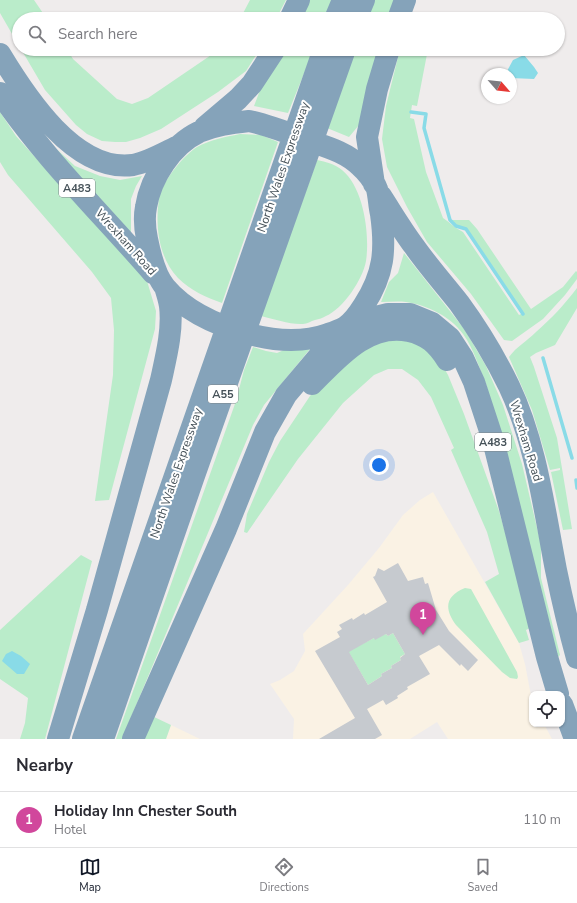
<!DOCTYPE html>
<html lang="en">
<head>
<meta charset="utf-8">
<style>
  :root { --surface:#fff; --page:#f7f7f7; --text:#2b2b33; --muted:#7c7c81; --line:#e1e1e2; --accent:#111827 }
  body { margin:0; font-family:"Nunito Sans",sans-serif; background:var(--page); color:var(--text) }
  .controls { position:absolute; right:12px; bottom:12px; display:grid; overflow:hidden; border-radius:8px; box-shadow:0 1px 3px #0004 }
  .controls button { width:36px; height:36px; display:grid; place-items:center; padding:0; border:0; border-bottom:1px solid var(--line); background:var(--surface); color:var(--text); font:20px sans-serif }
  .compass { position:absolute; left:481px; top:68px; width:36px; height:36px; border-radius:50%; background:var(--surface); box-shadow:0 1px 3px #0004; rotate:118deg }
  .you { position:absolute; left:379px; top:465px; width:14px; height:14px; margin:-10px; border:3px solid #fff; border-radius:50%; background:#1a73e8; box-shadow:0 0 0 6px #1a73e833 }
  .badge { display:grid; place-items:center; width:26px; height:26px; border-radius:50%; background:var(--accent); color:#fff; font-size:13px; font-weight:700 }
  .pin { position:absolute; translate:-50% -33px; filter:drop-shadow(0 1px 2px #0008) }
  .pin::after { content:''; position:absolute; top:21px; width:14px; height:12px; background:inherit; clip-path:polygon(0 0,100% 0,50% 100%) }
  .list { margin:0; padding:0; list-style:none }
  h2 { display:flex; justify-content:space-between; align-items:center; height:52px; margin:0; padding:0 16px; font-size:17px }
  h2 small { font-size:13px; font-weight:400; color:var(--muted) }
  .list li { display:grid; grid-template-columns:26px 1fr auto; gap:12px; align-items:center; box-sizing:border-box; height:56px; padding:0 16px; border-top:1px solid var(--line) }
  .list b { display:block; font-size:15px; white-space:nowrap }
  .list p { margin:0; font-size:13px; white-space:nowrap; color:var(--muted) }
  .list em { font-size:13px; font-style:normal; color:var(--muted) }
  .icon { flex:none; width:22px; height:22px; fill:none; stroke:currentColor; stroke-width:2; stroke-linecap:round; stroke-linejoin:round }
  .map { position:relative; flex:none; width:577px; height:739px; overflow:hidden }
  .search { position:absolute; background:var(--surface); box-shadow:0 1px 3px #0004; left:12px; right:12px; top:12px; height:44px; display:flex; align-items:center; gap:10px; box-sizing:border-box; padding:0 14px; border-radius:22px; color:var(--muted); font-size:15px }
  .sheet { height:108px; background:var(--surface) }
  nav { display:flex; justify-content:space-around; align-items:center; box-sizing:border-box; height:56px; border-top:1px solid var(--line); background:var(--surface); font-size:11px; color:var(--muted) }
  nav a { display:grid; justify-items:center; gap:2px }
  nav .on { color:var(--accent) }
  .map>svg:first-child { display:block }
</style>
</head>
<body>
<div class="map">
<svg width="577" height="739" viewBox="0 0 577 739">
  <rect width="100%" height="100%" fill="#efecec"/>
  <path fill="#faf2e4" d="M433,492L519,643L525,664L532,701V724H544L552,739H448L437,722L410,739H293L294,719L270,684L280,680L294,671L305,651L303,634L348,585L379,548L403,515L420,500Z
    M171,725L200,739H166Z"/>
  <path fill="#baecca" d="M0,0H34L47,19H19V46L0,13Z
    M250,0H286L276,19H240Z
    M304,0H334L326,19H294Z
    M374,0H395L389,19H367Z
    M21,49H67L73,59L117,99L132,104L148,98L220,49H260L246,71L218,92L161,129L140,138L126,142H115L102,141L87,134L76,125L45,90Z
    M279,49H314L288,113L254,106L265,77Z
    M356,49H379L359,125L349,137L327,128Z
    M400,49H428L417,106L412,105L410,118L414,119L426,172L443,218C449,222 455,228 463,232L519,315L523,313L466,229L456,226L450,220H469L477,229L531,309L563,287L576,271L577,272V279L565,295L543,319L512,341L504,340L471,294L427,242L407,207L387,167L382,139L386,106Z
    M0,112L16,136L147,281L156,311L155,329L109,500L95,501L113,375L114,330L111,298L92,272L8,175L0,162Z
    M39,133L75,166L100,176L120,180L142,176L136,186L131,199V233Z
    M240,134L261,135L278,142L222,303C206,297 191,291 178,278C160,259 156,231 158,207C159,203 158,198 160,194C165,179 183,156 197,147C210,140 225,137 240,134Z
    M317,160C326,162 335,164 342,170C364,188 370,235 366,261C363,279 343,309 326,316C323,318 319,319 315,320C311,321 307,324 303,324C291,325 274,319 261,316Z
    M404,253L465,330L486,366L503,405L522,464L541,545V578L560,655L557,658L486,384C479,368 474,349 463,334C450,316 427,305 406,302C398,301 389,302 381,302L389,282L398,273Z
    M577,288V308L555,345L536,353L530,357L534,367L557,438L572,529L563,530L551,472L560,470V468L550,470L532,410L509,357C517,346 526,342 536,332C552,318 564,305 577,288Z
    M388,335L417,340L439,359L448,375L464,414L499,511L518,577L530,628L526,630L529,640L519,643L485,582L499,574L487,532L451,450L454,448L431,397L418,380L402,369H388L374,375L343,403L298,459L247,533L244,532L247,514L269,462L280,441L310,396L332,371Z
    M253,347L266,351L277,353L284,350L310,349L264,405L253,425L122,739H116L236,401L244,370Z
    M81,555L92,561L45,739H20L25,723L28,698L0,679V630Z
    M465,588L471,589L517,672L518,677L517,679L510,678L502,672L456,625C444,609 445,596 465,588Z
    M393,633L405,654L400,657L401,660L391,666L392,668L381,674L382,676L368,685L348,651L374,638L386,634L388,636Z
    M152,716L171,725L166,739H143Z"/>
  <path fill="#89dbe7" d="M524,55L534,67L538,73L534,79L511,78V74L506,73L513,60Z
    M12,651L21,656L30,664L24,674H17L2,661L6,654Z"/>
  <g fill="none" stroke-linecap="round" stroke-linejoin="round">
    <path stroke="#89dbe7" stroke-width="3.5" d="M411,112L426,114L424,128L450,220L456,226L466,229L523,314
      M543,358L572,458
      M576,480L577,488"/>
  </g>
  <path fill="#c6cacf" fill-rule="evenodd" d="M398,563L408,581L423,577L425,584L428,583L436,610L449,631L478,660L468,671L461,664L460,666L439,645L419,656L430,674L407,687L408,689L397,696L398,698L386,705L383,700L367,709L382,735L375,739H319L355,718L315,651L340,637L337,632L342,629L339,625L352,618L353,620L364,613L365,615L387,602L373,577L375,576L378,568L384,571ZM393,633L405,654L400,658L401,660L391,666L392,668L381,674L382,676L368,685L349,652L374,638L375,640L386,634L388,636Z"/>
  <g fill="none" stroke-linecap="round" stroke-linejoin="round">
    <path stroke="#85a3ba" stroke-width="22" d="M290,19L299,0
      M335,19L343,0
      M356,19L364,0
      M398,19L405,0
      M0,54C26,97 75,173 133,165C148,162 162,154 176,147
      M0,93C44,158 102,214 153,273
      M249,121C268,125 286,132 304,139C323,146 345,151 360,166C366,171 374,181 377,189C379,197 379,206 381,214C386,250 384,274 364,305C359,313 353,322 345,327C340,330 334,332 328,334C303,343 275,341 249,334C219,326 186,312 165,287C155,275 150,254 147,239C145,229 144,217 146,207C151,177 172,145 199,132C215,125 231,123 249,121Z
      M205,127L238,99L252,84L275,49
      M374,184L367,137L377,89L389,49
      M381,196C392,213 402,230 414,246C428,266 444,284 459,303C478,329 495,357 509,386C536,443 544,508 556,570C562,599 569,629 577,658
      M351,323L388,314H410L432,323L450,338L463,358L474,382L493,440L547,657L558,694
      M312,384C338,358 368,322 409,331C427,335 437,344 447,360
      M562,704L575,739
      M58,739L97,610L161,380C166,357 173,330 170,306C169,300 167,293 165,287
      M83,739L324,49
      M103,739L194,476L345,49
      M133,739L226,529L265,432L286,395L341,330"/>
  </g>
  <g text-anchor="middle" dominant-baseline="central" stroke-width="4" stroke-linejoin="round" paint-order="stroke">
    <g fill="#fff" stroke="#7d858a" stroke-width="1">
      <rect x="59" y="179" width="36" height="18" rx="3"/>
      <rect x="208" y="385" width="30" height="18" rx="3"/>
      <rect x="475" y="433" width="36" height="18" rx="3"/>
    </g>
    <g font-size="11" font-weight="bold" fill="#455158">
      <text x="77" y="188">A483</text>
      <text x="223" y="394">A55</text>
      <text x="493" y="442">A483</text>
    </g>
    <g font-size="12" fill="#455158" stroke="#fff">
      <text transform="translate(283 167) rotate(-71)">North Wales Expressway</text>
      <text transform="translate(126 242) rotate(48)">Wrexham Road</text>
      <text transform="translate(526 441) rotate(73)">Wrexham Road</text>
      <text transform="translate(176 473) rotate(-71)">North Wales Expressway</text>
    </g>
  </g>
</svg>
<div class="controls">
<button><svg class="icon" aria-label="locate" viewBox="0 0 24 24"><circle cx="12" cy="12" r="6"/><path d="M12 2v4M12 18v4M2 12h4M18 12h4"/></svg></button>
</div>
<svg class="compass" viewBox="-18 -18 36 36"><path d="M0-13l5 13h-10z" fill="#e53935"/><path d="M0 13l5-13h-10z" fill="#7c7c81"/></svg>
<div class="you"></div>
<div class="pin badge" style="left:423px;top:635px;background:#d1479c">1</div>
<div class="search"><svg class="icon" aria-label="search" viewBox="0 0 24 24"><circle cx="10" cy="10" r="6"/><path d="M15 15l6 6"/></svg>Search here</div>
</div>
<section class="sheet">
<h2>Nearby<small></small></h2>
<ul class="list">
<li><span class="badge" style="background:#d1479c">1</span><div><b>Holiday Inn Chester South</b><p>Hotel</p></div><em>110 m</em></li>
</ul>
</section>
<nav>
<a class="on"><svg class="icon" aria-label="map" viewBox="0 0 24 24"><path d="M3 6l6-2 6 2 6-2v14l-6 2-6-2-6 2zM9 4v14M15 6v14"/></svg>Map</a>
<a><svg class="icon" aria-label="directions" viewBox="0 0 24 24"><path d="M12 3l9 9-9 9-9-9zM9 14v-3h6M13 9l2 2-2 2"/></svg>Directions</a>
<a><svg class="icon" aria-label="saved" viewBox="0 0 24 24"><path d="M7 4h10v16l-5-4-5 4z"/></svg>Saved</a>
</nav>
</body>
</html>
